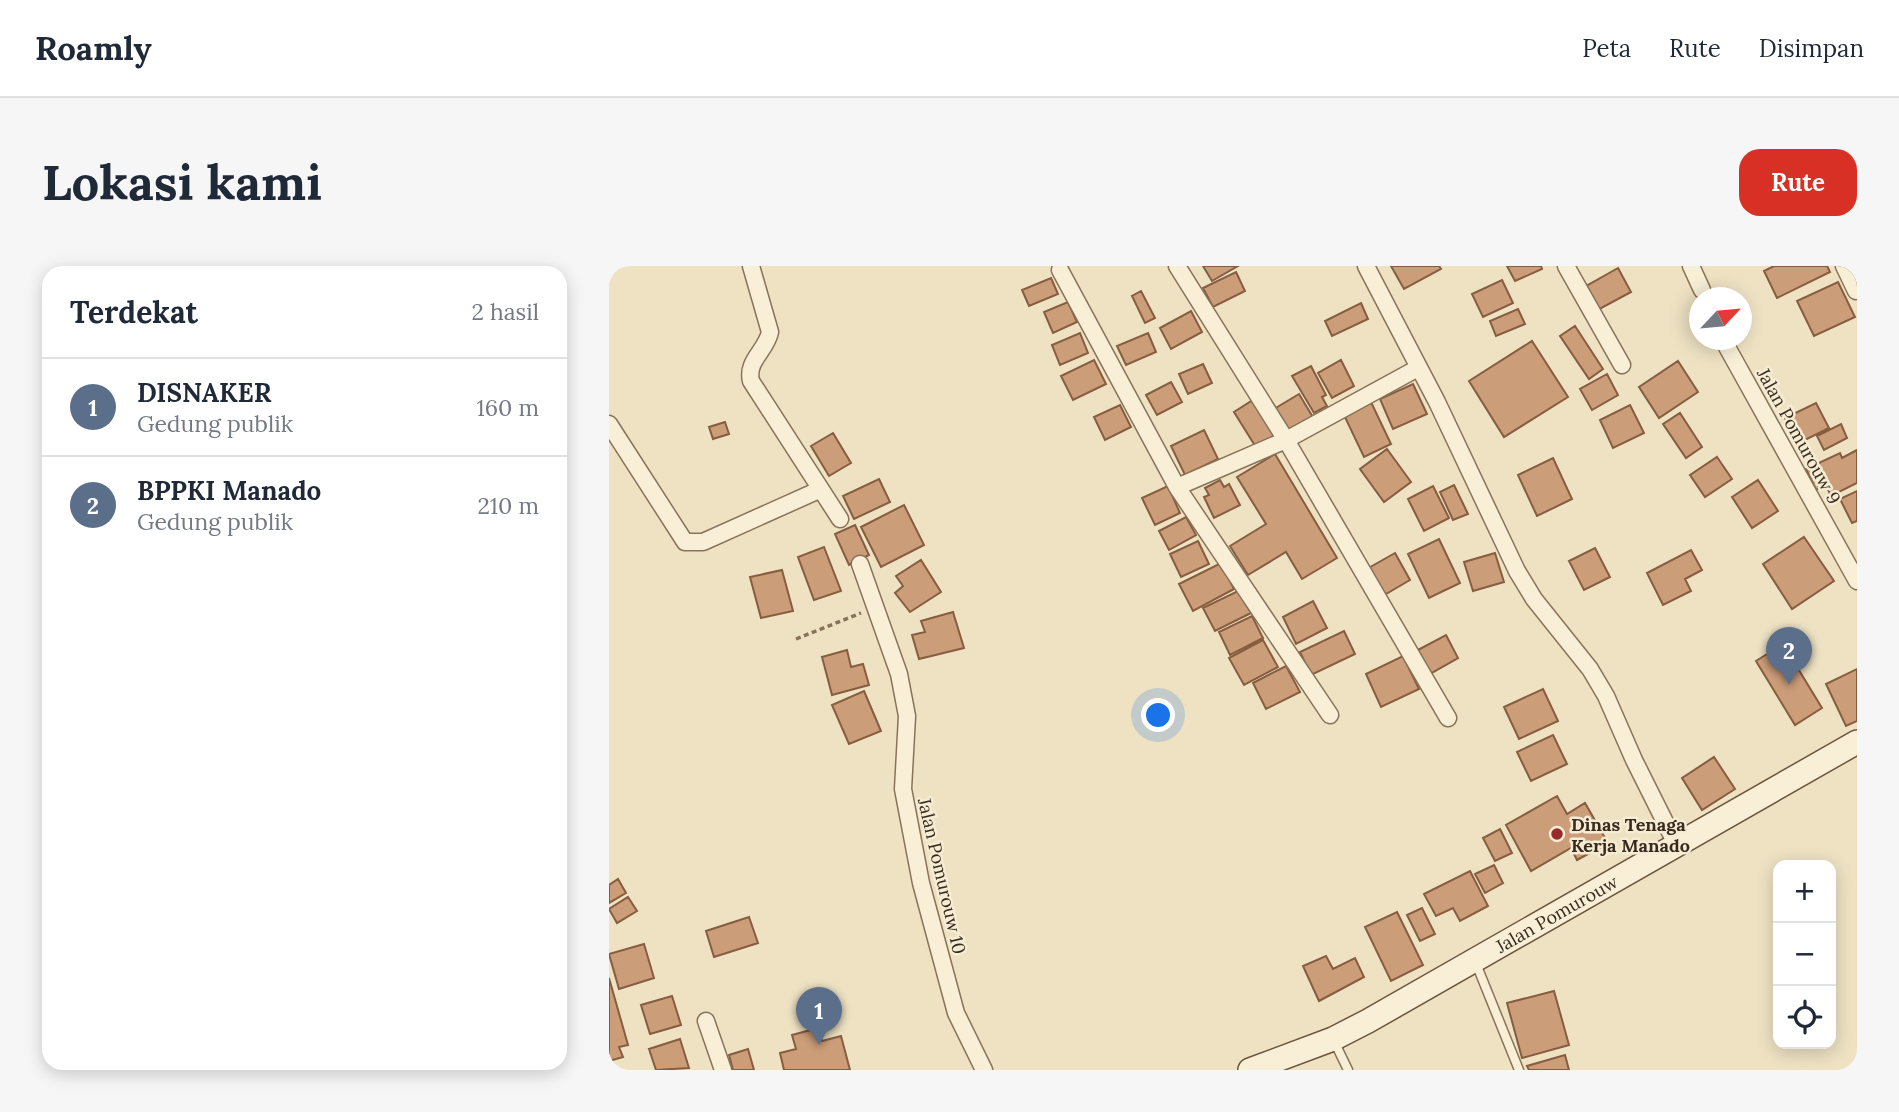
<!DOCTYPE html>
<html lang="id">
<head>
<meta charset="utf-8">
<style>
  :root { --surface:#fff; --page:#f6f6f7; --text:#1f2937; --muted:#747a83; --line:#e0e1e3; --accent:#d93025 }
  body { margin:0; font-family:Lora,serif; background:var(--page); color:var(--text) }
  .controls { position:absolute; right:21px; bottom:21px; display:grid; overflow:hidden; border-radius:14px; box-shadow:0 4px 18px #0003 }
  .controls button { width:63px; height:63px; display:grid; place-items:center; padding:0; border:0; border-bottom:2px solid var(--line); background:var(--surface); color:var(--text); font:35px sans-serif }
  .compass { position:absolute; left:1080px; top:21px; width:63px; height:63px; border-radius:50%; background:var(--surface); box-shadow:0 4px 18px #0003; rotate:64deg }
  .you { position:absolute; left:550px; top:450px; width:24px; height:24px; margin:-18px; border:5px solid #fff; border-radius:50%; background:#1a73e8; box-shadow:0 0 0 10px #1a73e833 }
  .badge { display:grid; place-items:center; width:46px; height:46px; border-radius:50%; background:var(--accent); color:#fff; font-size:23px; font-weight:700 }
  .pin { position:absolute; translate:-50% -58px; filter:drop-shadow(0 2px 4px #0008) }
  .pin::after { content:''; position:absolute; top:37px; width:24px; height:21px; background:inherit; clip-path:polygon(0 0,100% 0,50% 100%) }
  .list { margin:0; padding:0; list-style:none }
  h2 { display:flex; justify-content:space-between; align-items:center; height:91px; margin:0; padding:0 28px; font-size:30px }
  h2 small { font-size:23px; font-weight:400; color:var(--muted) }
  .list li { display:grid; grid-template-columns:46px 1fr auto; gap:21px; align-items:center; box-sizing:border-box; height:98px; padding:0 28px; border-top:2px solid var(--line) }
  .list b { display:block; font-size:26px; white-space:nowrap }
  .list p { margin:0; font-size:23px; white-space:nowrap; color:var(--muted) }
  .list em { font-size:23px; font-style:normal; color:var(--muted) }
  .icon { flex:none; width:38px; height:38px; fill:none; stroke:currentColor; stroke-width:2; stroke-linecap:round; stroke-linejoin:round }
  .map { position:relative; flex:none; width:1248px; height:804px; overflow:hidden; border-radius:21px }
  header { display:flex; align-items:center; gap:42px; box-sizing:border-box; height:98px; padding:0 35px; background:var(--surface); border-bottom:2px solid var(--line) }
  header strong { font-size:33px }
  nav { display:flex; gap:38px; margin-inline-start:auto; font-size:24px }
  .intro { display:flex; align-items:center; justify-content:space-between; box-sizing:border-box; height:168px; padding:0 42px }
  h1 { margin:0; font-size:49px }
  .button { padding:18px 32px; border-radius:21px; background:var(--accent); color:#fff; font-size:24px; font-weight:700 }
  main { display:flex; gap:42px; padding:0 42px }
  aside { flex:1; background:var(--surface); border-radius:21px; box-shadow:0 4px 18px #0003 }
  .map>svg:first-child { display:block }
</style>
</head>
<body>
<header>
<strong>Roamly</strong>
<nav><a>Peta</a><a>Rute</a><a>Disimpan</a></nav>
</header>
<div class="intro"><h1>Lokasi kami</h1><a class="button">Rute</a></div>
<main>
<aside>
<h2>Terdekat<small>2 hasil</small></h2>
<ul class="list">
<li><span class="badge" style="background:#5c6f8a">1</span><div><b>DISNAKER</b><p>Gedung publik</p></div><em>160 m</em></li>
<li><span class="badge" style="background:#5c6f8a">2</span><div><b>BPPKI Manado</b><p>Gedung publik</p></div><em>210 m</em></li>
</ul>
</aside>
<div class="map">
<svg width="1248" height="804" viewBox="0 0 1248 804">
  <rect width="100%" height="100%" fill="#eee2c3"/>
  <path fill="#cc9d79" stroke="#875d40" stroke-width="2" d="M594,0H629L603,15Z
    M782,0H830L832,3L795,23Z
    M898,0H932L933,3L906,15Z
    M1165,0H1218L1221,6L1168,32L1155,5Z
    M1009,2L1022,26L985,46L972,23Z
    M627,6L636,25L604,41L594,22Z
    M442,12L449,28L420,40L413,24Z
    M893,14L904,37L874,51L863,28Z
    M1229,16L1246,51L1205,70L1188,35Z
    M532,25L546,52L536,57L523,30Z
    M459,36L468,56L444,67L435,46Z
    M752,37L759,53L723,70L716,55Z
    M909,43L916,58L887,70L881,55Z
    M582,45L593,66L562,83L551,62Z
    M966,60L994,103L980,113L951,70Z
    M471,67L479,87L451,99L443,79Z
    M539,67L547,86L517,99L508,80Z
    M923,75L959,131L895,171L860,115Z
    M485,94L497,118L464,134L452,110Z
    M732,94L745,120L723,132L709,107Z
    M1069,95L1089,126L1050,152L1030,121Z
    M594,98L603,117L579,128L570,108Z
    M702,100L717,129L713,131L718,140L705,147L683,110Z
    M998,108L1009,129L983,144L971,123Z
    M562,116L573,136L548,149L537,129Z
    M804,118L818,148L784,163L771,133Z
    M690,128L705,153L679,168L665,143Z
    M647,132L670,170L648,183L625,146Z
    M761,134L782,178L755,191L734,147Z
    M1207,137L1220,162L1188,178L1176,152Z
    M511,139L522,161L496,174L485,151Z
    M1021,139L1035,167L1004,182L991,154Z
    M1071,147L1093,181L1077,192L1054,158Z
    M116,156L120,168L104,173L100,161Z
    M1232,158L1238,172L1215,184L1208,170Z
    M595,164L609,193L576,209L562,180Z
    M224,167L242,197L220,210L202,180Z
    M778,183L802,216L775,236L751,203Z
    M1248,184V217L1222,230L1217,219L1207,224L1197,203L1231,187L1233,192Z
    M666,188L728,292L693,313L677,286L639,309L621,280L657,258L628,211Z
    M1108,191L1123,213L1096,231L1081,209Z
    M944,192L963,233L928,250L909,209Z
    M270,213L281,236L245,253L234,230Z
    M611,214L615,221L620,218L631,239L605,252L595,231L600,229L596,222Z
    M1149,214L1169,245L1143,262L1123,231Z
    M845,219L859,248L844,254L831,226Z
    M559,220L571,247L546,259L533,232Z
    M824,220L840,252L815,265L799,233Z
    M1248,225V255L1243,257L1231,233Z
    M295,239L315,279L272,301L252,261Z
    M577,251L587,269L560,284L550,265Z
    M246,259L260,289L240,299L226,268Z
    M1195,271L1225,315L1183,343L1154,298Z
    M830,273L851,317L820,332L799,288Z
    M589,275L600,298L572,311L561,288Z
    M215,281L232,325L205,334L189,291Z
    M986,282L1001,311L975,324L960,295Z
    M1082,284L1093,304L1076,313L1082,325L1054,339L1038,307Z
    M786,287L801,314L772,331L756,304Z
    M886,287L895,316L864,325L855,296Z
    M312,294L332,326L301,346L286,327L294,320L287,310Z
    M612,297L625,323L584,345L570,318Z
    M173,304L184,345L152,352L141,311Z
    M629,325L642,347L606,365L594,342Z
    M704,335L718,362L687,378L674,351Z
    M344,346L355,382L310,393L303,369L316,366L312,355Z
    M643,350L654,372L621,389L610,366Z
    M735,365L746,388L702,409L691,386Z
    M837,369L849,392L819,409L807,385Z
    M654,374L669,401L635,419L620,392Z
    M1174,378L1213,442L1186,459L1147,395Z
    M238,384L242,401L254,398L260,419L223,429L213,391Z
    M794,390L810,423L772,441L757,408Z
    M677,400L691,426L657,443L644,417Z
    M1248,403V455L1237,460L1217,418Z
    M934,423L949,455L910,473L895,441Z
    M255,425L272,465L240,478L223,439Z
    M944,469L958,498L922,515L908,486Z
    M1105,491L1126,523L1093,544L1073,512Z
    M948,530L958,548L976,537L999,577L968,594L962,582L922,605L897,559Z
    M891,563L903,587L886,595L874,572Z
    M885,599L894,617L876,627L866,608Z
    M861,605L879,640L851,655L844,642L827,650L815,628Z
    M9,613L17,627L0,637V619Z
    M19,631L28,645L8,657L0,643Z
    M813,642L826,668L811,675L798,649Z
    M788,646L814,699L782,715L756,661Z
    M140,651L149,677L105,691L97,665Z
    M35,678L45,712L10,723L0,688Z
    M717,690L724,703L746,692L755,711L710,735L694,700Z
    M0,712L19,779L10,781L14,791L0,795Z
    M945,725L960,779L913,792L898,737Z
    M63,730L72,759L41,768L32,739Z
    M209,762L213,775L232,770L241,804H175L171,787L187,783L183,769Z
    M71,773L80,802L47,804L40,783Z
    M139,783L145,804H124L120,789Z
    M956,789L960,804H920L918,800Z"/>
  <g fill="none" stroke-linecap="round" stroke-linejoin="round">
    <defs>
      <path id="service" d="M866,695L910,804
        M725,775L739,804"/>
      <path id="minor" d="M142,0L161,66C157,85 137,95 142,115L231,253
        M568,0L677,174L839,452
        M757,0L828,136L908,305L925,333L981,403L997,430L1025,494L1068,580
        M957,0L1013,99
        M1082,0L1093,24
        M1235,0L1247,25
        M451,4L568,221L721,449
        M1118,81L1248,315
        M0,158L76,276H94L210,224
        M568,221L677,174L809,102
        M251,298L290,408L298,450L294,523L312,617L347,747L375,804
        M97,755L114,804"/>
      <g id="secondary">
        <path id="s1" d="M641,804L724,773L759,755L1248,476"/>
      </g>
    </defs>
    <use href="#service" stroke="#88735a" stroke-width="11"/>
    <use href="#minor" stroke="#88735a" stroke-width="19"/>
    <use href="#secondary" stroke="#6a543d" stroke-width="26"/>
    <path stroke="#88735a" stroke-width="3.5" stroke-dasharray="5 3.5" stroke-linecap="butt" d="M187,373L252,347"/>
    <use href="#service" stroke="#f8efd6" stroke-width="8"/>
    <use href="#minor" stroke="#f8efd6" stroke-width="16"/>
    <use href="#secondary" stroke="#f8efd6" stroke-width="23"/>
  </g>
  <circle fill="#962b2b" stroke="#f5ecd3" stroke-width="2.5" cx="948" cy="568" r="7"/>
  <g text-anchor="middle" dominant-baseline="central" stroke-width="5" stroke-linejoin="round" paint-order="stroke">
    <g font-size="18" fill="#382b1e" stroke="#f5ecd3">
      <text transform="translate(1190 170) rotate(61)">Jalan Pomurouw 9</text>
      <text transform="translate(333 610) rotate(77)">Jalan Pomurouw 10</text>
      <text stroke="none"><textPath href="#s1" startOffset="345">Jalan Pomurouw</textPath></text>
    </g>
    <g font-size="18" font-weight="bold" fill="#382b1e" stroke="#f5ecd3" text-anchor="start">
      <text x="962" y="558">Dinas Tenaga<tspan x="962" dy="21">Kerja Manado</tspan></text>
    </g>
  </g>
</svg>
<div class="controls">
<button>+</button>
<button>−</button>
<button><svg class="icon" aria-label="locate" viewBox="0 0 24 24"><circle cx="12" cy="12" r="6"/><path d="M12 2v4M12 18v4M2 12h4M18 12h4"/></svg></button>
</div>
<svg class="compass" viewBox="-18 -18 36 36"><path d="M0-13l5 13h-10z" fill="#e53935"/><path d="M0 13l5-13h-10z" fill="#747a83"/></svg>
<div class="you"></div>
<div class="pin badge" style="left:210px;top:779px;background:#5c6f8a">1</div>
<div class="pin badge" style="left:1180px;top:419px;background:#5c6f8a">2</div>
</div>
</main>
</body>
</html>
